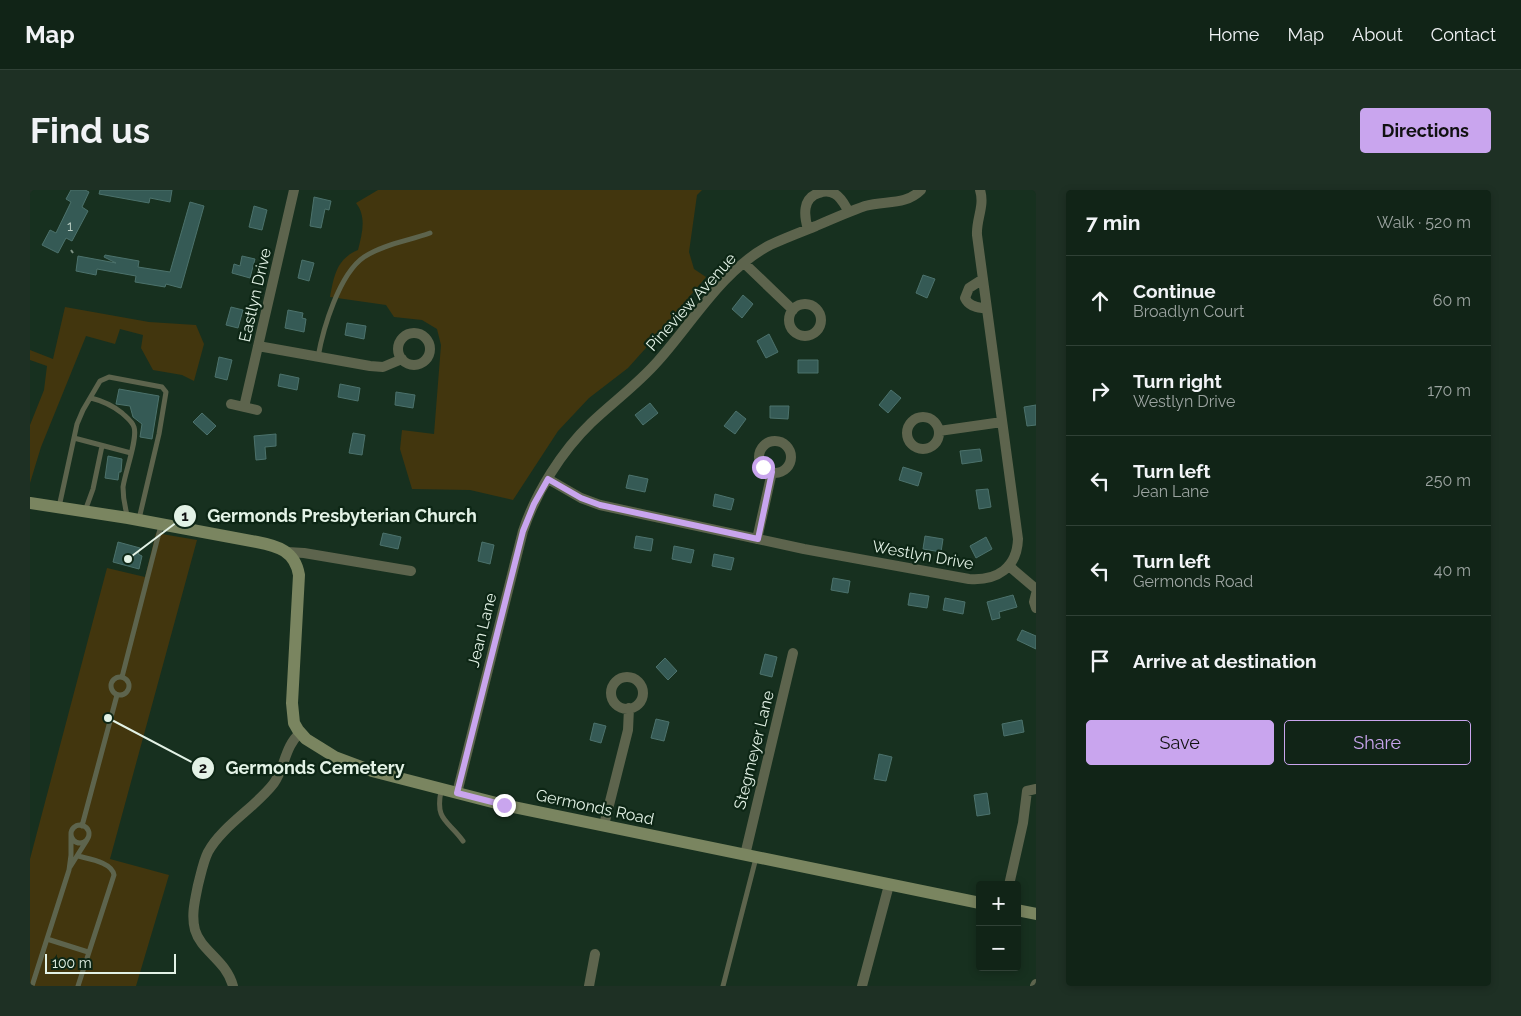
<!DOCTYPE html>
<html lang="en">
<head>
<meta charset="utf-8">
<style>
  :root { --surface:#112417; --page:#1e3024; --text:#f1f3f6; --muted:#9ca4a1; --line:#304136; --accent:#c9a5ee }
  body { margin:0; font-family:Raleway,sans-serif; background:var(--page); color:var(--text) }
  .controls { position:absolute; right:15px; bottom:15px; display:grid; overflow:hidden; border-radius:5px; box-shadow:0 2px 8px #0003 }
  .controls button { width:45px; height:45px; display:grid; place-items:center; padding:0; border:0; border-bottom:1px solid var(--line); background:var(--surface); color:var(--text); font:25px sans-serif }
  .scale { position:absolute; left:15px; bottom:12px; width:131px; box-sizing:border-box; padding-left:5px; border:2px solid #e3f2e6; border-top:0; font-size:14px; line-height:18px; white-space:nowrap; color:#e3f2e6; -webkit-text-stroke:4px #0d2615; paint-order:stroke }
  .stop { position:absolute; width:15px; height:15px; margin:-11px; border:4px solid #c9a5ee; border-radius:50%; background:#fff }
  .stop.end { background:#c9a5ee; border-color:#fff; box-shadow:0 1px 5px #0008 }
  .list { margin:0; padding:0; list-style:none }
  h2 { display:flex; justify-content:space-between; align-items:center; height:65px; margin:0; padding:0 20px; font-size:21px }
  h2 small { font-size:16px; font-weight:400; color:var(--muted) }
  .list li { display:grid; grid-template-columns:32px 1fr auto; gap:15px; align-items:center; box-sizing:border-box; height:90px; padding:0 20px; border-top:1px solid var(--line) }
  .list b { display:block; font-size:19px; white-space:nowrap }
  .list p { margin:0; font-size:16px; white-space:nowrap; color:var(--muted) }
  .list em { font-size:16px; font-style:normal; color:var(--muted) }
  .actions { display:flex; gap:10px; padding:15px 20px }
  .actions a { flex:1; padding:11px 0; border:1px solid var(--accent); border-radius:5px; text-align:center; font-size:18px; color:var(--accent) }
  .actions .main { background:var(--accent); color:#111 }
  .icon { flex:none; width:28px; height:28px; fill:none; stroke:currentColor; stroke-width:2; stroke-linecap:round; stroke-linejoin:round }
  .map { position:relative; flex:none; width:1006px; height:796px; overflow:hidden; border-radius:5px }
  header { display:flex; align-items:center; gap:30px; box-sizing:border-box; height:70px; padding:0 25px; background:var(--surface); border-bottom:1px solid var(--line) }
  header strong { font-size:24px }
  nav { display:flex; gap:28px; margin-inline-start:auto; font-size:18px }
  .intro { display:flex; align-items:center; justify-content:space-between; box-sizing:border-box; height:120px; padding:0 30px }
  h1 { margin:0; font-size:35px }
  .button { padding:12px 22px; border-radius:5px; background:var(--accent); color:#111; font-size:18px; font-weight:700 }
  main { display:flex; gap:30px; padding:0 30px }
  aside { flex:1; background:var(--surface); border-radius:5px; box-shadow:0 2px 8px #0003 }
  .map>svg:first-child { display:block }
</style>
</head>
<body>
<header>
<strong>Map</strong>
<nav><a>Home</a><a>Map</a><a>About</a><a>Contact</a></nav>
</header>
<div class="intro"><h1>Find us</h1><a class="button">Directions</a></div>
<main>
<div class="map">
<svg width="1006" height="796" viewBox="0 0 1006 796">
  <rect width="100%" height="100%" fill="#17301f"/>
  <path fill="#42360e" d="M348,0H672L667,5L659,62L664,79L676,87L623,150L598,178L559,208L528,241L483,310L440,300L382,299L370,259L372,240L404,244L411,155L407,139L392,130L364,127L356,115L300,107C304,87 306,69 328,60C332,44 337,27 326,13Z
    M35,117L119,132L166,135L174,154L164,191L152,185L123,180L111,158L113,145L90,139L85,154L56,146L11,257L0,293V235L14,200L17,176L0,170V160L23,169Z
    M126,343L167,350L80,669L139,685L106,796H0V669L77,378L115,387Z"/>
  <path fill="#355a55" stroke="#4c726c" d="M41,0H55L59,2L52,17L58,21L42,51L36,48L28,63L12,55L20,40L26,43L41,12L36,9Z
    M70,0H142L140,12L120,8L119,13L69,4Z
    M284,7L301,11L299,20L295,19L291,38L280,36Z
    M160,12L174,16L151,98L136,94L135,97L105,92L106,86L67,79L66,85L46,81L48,66L86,73L74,67L75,65L109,71L108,77L140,82Z
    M224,16L237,20L232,40L219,37Z
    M212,66L225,69L220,88L202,83L204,74L210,76Z
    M272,70L284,73L279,91L268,88Z
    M893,85L905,89L897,108L886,103Z
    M713,105L723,114L712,128L702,119Z
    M201,117L213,120L208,138L196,135Z
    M258,120L273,123L272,128L276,129L274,142L255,138Z
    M317,133L336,136L334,149L315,145Z
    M739,144L748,162L736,168L727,151Z
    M189,167L202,170L197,190L185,187Z
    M768,170H788V183H768Z
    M250,184L269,188L267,200L248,196Z
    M310,194L330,198L328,211L308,207Z
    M89,199L129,206L122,249L110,247L112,234L103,227L100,216L86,214Z
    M861,200L871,208L858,223L849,215Z
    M366,202L385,205L383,218L365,215Z
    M620,213L628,223L613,235L605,225Z
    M1006,215V235L997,236L994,217Z
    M740,216H759L758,229L740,228Z
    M706,221L716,229L705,244L694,236Z
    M172,223L186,236L177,245L163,232Z
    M323,243L335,245L332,265L319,263Z
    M246,244V256L235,257L236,269L226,270L224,246Z
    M950,259L952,271L932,274L930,261Z
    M78,266L92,269L91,282H89L88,290L75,288Z
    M873,277L892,283L888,296L869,290Z
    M599,285L618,289L615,302L596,298Z
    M958,299L961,317L949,319L946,300Z
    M685,304L704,309L701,320L683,316Z
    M353,343L371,347L368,359L350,355Z
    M606,346L623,349L621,361L604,358Z
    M895,346L913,349L911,362L893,359Z
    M956,347L962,359L946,368L940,356Z
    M88,352L110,358L108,364L112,366L109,379L83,372Z
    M452,352L464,355L460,374L448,371Z
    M644,356L664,360L661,373L642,369Z
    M684,364L704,368L701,380L682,376Z
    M803,388L820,391L818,403L801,400Z
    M880,403L899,406L897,418L878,415Z
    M983,405L987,417L969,422L970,428L962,430L957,412Z
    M915,408L935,412L933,424L913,420Z
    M992,440L1006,446V459L987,450Z
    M735,464L747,467L742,487L730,484Z
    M635,468L647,481L638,490L626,477Z
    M626,529L639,532L634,551L621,548Z
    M992,530L994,542L974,546L972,534Z
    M564,533L576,536L571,553L560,550Z
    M849,564L862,567L856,591L844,589Z
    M957,603L960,624L947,626L944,605Z"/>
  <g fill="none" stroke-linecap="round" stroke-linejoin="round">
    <path stroke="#7f9385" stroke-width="2" stroke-dasharray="4 2.5" stroke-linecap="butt" d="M41,60L43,63"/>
    <path stroke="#5d644d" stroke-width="5" d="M288,167C293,139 309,84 334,67C354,54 378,51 400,43
      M61,208C73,211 82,215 92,223C96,227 102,231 104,237C108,249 95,282 93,297C93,308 95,318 98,328
      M44,248L101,263
      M29,317L47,234L53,220L70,191L79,187L132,197L136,202L129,244L109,329
      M55,321L63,299L72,256
      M81 496a9 9 0 1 1 18 0a9 9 0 1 1-18 0Z
      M92,487L131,335
      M411,601C405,631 418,630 433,651
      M41 644a9 9 0 1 1 18 0a9 9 0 1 1-18 0Z
      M52,636L87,505
      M40,677L57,650
      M17,749L58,762
      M2,796L39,680L41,665V644
      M48,796L84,685C82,672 59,669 48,666
      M693,796L726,668"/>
    <path stroke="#5d644d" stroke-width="10" d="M778,39C774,26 772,8 789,3C794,1 800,1 805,4C812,8 815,16 819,22
      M714,73L763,120
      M953,89L939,98L935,108C939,117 948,117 957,119
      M759 130a16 16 0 1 1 32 0a16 16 0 1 1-32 0Z
      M368 159a16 16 0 1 1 32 0a16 16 0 1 1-32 0Z
      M228,156L340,176L353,177L372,169
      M201,214L227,220
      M214,217L264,0
      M877 243a16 16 0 1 1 32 0a16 16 0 1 1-32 0Z
      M909,241L972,232
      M729 267a16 16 0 1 1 32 0a16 16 0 1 1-32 0Z
      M518,289L551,308L570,315L774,359L939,389C967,391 987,378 988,349L947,45C946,29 955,16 950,0
      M727,349L742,282
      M257,362L274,363L381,381
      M979,376L1006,399
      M1006,404L1004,412L1006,418
      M581 503a16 16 0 1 1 32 0a16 16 0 1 1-32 0Z
      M427,603L493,341C506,302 532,261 561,233C583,212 608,194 628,171C663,132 692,80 740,55C755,48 771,42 786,36C802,29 818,22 835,16C855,10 875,16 891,0
      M574,635L598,540L599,518
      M715,665L763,463
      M979,695L993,633L997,601L1006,599
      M203,796C196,770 171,761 165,740C161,725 165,710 168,695C171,684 173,672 178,662C192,636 226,617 244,593C255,577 255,556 270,543
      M559,796L565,764
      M832,796L859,695
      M1005,796L1006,794"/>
    <path stroke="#7a8560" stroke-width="12" d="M0,313L98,328L227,352C248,356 265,361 269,385L262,513L264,533L268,540L276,549L305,567L342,581L474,615L950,713
      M987,720L1006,724"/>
  </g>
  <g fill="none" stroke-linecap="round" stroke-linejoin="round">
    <path stroke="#c9a5ee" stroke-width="6" d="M474,615L427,603L493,341L504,314L518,289L551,308L570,315L728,349L742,282L733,277"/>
  </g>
  <g text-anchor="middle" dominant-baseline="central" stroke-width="4.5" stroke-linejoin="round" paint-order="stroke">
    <g font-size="14" fill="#b8ccc2">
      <text x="40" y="36">1</text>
    </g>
    <g font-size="16" fill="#e3f2e6" stroke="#0d2615">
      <text transform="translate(225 105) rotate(-77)">Eastlyn Drive</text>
      <text transform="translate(661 112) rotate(-48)">Pineview Avenue</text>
      <text transform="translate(893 365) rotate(10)">Westlyn Drive</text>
      <text transform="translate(452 440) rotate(-76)">Jean Lane</text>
      <text transform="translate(724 560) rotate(-76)">Stegmeyer Lane</text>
      <text transform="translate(565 617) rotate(12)">Germonds Road</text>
    </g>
  </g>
  <path fill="none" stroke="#e3f2e6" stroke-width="2" d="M98 369L155 326M78 528L173 578"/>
  <g fill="#e3f2e6" stroke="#0d2615" stroke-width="2">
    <circle cx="98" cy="369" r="5"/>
    <circle cx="78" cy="528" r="5"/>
    <circle cx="155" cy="326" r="12"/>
    <circle cx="173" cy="578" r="12"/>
  </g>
  <g font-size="15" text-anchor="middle" font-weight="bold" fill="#111">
    <text x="155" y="331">1</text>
    <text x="173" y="583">2</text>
  </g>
  <g font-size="18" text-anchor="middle" font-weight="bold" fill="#e3f2e6" stroke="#0d2615" stroke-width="4.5" stroke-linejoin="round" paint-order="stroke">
    <text x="312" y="332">Germonds Presbyterian Church</text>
    <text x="285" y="584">Germonds Cemetery</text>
  </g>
</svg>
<div class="controls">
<button>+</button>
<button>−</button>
</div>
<div class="scale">100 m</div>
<div class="stop" style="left:733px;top:277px"></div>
<div class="stop end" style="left:474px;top:615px"></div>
</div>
<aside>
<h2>7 min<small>Walk · 520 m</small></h2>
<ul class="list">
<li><svg class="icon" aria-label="ahead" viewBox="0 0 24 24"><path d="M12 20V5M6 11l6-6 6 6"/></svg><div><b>Continue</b><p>Broadlyn Court</p></div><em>60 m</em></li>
<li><svg class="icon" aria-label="right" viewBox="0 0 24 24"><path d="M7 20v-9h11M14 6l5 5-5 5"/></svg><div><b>Turn right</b><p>Westlyn Drive</p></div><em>170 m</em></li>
<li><svg class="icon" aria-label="left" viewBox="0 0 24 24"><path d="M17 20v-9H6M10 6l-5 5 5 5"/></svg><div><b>Turn left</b><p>Jean Lane</p></div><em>250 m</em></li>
<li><svg class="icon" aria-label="left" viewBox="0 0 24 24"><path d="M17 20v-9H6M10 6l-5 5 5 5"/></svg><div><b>Turn left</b><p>Germonds Road</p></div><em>40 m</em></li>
<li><svg class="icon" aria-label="arrive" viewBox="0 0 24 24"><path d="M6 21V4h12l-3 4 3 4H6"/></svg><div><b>Arrive at destination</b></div></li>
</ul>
<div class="actions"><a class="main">Save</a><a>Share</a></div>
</aside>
</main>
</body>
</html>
